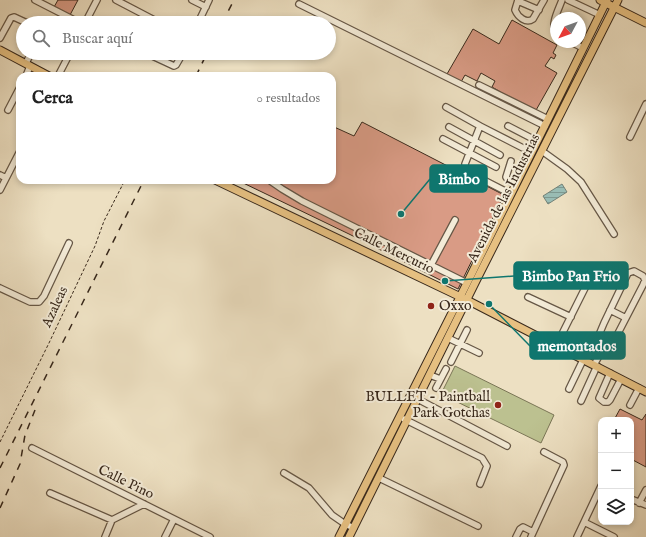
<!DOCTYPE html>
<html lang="es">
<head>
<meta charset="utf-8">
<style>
  :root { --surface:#fff; --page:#f2f2f2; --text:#222; --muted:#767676; --line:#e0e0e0 }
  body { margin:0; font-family:"IM FELL English",serif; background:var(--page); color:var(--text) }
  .controls { position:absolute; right:12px; bottom:12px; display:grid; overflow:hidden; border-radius:8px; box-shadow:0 2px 6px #0003 }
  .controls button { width:36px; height:36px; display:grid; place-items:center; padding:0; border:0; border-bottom:1px solid var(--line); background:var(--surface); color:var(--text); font:20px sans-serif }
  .compass { position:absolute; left:550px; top:12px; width:36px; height:36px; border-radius:50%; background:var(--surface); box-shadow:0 2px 6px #0003; rotate:229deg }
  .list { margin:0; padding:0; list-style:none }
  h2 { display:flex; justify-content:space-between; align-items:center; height:52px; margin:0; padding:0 16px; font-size:17px }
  h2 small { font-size:13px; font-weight:400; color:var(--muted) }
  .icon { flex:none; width:22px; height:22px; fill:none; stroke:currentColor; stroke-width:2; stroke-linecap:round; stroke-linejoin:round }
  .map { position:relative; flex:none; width:646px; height:537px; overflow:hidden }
  .search { position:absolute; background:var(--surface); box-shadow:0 2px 6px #0003; left:16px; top:16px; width:320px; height:44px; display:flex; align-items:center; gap:10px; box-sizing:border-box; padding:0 14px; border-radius:22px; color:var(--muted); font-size:15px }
  .panel { position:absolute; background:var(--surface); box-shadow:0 2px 6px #0003; left:16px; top:72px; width:320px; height:112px; border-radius:12px }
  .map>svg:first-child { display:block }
</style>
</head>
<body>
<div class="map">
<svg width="646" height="537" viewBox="0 0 646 537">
  <defs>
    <pattern id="water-rules" width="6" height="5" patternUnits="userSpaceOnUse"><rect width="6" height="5" fill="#99bdb5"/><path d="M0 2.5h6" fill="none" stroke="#7e9a92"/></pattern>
  </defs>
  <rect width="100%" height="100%" fill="#ede0c2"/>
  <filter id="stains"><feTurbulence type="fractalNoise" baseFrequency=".005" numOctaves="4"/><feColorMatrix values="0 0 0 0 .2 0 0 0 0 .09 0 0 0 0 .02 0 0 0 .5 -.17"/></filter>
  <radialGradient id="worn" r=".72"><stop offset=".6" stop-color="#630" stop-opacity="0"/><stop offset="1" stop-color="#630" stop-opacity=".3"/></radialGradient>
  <path fill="#bcc190" stroke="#7a7556" d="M455,366L554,415L541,443L441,394Z"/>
  <path fill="url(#water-rules)" stroke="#738278" d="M562,184L567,192L548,204L543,196Z"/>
  <path fill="#d99b85" stroke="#39291c" d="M58,0H78L70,15L54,7Z
    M512,20L557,45L553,53L556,55L554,59L551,57L545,66L557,73L535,112L492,87L495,81L481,73L477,81L465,75L461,82L447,74L473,29L499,44Z
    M362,122L504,195L458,289L349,234L237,180H332V126L354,136Z
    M620,409L642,420L646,414V467L631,459V420H614Z"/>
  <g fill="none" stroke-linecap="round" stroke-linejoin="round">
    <defs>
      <path id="minor" d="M35,0L80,23
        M116,0L160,23
        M192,0L206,7
        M518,0L515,10C518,17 526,24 533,19L544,0
        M568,0L600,15
        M518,1L539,10
        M299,4L545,126
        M85,23L97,0
        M198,23L209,0
        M556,33C550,24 559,9 562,0
        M0,38L11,18L14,17L27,23
        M571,42L583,48
        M146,53L174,66L176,65L183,53
        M26,63L31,53
        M26,76L30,66
        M58,76L70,53
        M479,85L548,119
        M446,107L480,126L465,164L466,169L470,173L511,194
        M8,110L20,87
        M480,126L523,148
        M508,126L537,141
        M449,127L500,155
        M630,137L646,104
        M443,139L496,167
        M542,151L567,169L581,182L614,234
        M511,161L506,177L509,181L516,184
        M0,175L6,178
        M269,180L282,189L302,201L467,283
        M0,190L20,151
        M431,265L455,220
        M0,288L30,302H39L44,296L69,243
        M528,297L571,317
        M610,310L626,318
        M448,338L479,353
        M556,346L592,274
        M451,362L467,330
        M594,365L599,356L604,354L613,343L643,285L645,280L643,276L634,271L628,273L604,323L596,342L595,349L599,356
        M610,373L599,398L604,402H608L610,400L621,379
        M430,375L440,379
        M436,388L446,369
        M569,389L583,360
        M410,395L507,446
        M581,401L597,366
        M630,405L639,388
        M404,419L482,458L487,466L480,484
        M32,448L210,537
        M284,473L309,488L332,515L345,524L354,528
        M379,478L478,526
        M50,493L112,520L144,504
        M631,499L646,505
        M639,503L646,490
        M584,522L614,537
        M105,537L112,520
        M165,537L174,519
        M516,537L520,529L523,527L533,532
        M531,537L564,465L563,462L544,452
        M577,537L601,486"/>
      <path id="major" d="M600,0L646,23
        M0,50L49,76
        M215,180L467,300L646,392
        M339,537L467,283L607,0
        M349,537L478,277L618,0"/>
    </defs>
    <use href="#minor" stroke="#665746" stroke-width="8"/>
    <use href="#major" stroke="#39291c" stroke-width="9"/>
    <path stroke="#39291c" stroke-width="1" stroke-dasharray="3 2" stroke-linecap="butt" d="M0,442L49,343L95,246L104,221L125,180"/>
    <use href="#minor" stroke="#f3ebd7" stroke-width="5.5"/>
    <use href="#major" stroke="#e6c081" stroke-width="7"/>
    <path stroke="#39291c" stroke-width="1.5" stroke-dasharray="7 7" stroke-linecap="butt" d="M222,23L234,0
      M196,76L207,53
      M0,468L144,180
      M0,508L20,464L25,435L35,410"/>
  </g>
  <g fill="#8f2418" stroke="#f3ebd7" stroke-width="1.5">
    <circle cx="431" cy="306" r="4"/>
    <circle cx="498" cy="405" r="4"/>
  </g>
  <g text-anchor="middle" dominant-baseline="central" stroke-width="4" stroke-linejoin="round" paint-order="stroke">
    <g font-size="14" fill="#39291c" stroke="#f3ebd7">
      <text transform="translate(504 198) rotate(-63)">Avenida de las Industrias</text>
      <text transform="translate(394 251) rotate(26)">Calle Mercurio</text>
      <text transform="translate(55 307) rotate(-65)">Azaleas</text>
      <text transform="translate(126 482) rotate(26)">Calle Pino</text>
    </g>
    <g font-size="14" fill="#39291c" stroke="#f3ebd7" text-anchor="start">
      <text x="439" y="306">Oxxo</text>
      <text x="490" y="397" text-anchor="end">BULLET - Paintball<tspan x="490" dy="16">Park Gotchas</tspan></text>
    </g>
  </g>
  <path fill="none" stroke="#0f766e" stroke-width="1.5" d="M401 214L430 179M445 281L514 276M489 304L530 346"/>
  <g fill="#0f766e" stroke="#f3ebd7" stroke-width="1.5">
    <circle cx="401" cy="214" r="4"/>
    <circle cx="445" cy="281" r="4"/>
    <circle cx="489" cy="304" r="4"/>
  </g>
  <g fill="#0f766e" stroke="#0f766e" stroke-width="1.5">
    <rect x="430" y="165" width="57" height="27" rx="4"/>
    <rect x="514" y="262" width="114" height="27" rx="4"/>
    <rect x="530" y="332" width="95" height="27" rx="4"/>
  </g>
  <g font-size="15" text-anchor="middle" font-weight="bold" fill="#fff">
    <text x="459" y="184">Bimbo</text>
    <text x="571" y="281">Bimbo Pan Frio</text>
    <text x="577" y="351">memontados</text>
  </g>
  <rect width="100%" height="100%" filter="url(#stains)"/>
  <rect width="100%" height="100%" fill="url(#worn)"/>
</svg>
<div class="controls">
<button>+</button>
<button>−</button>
<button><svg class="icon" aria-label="layers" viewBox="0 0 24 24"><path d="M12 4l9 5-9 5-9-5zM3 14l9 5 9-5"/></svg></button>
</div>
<svg class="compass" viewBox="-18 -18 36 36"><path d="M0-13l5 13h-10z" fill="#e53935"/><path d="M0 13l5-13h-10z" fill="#767676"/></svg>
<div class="search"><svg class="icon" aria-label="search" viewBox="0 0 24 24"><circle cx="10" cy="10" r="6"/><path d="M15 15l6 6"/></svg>Buscar aquí</div>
<section class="panel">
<h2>Cerca<small>0 resultados</small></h2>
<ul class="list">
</ul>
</section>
</div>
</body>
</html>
